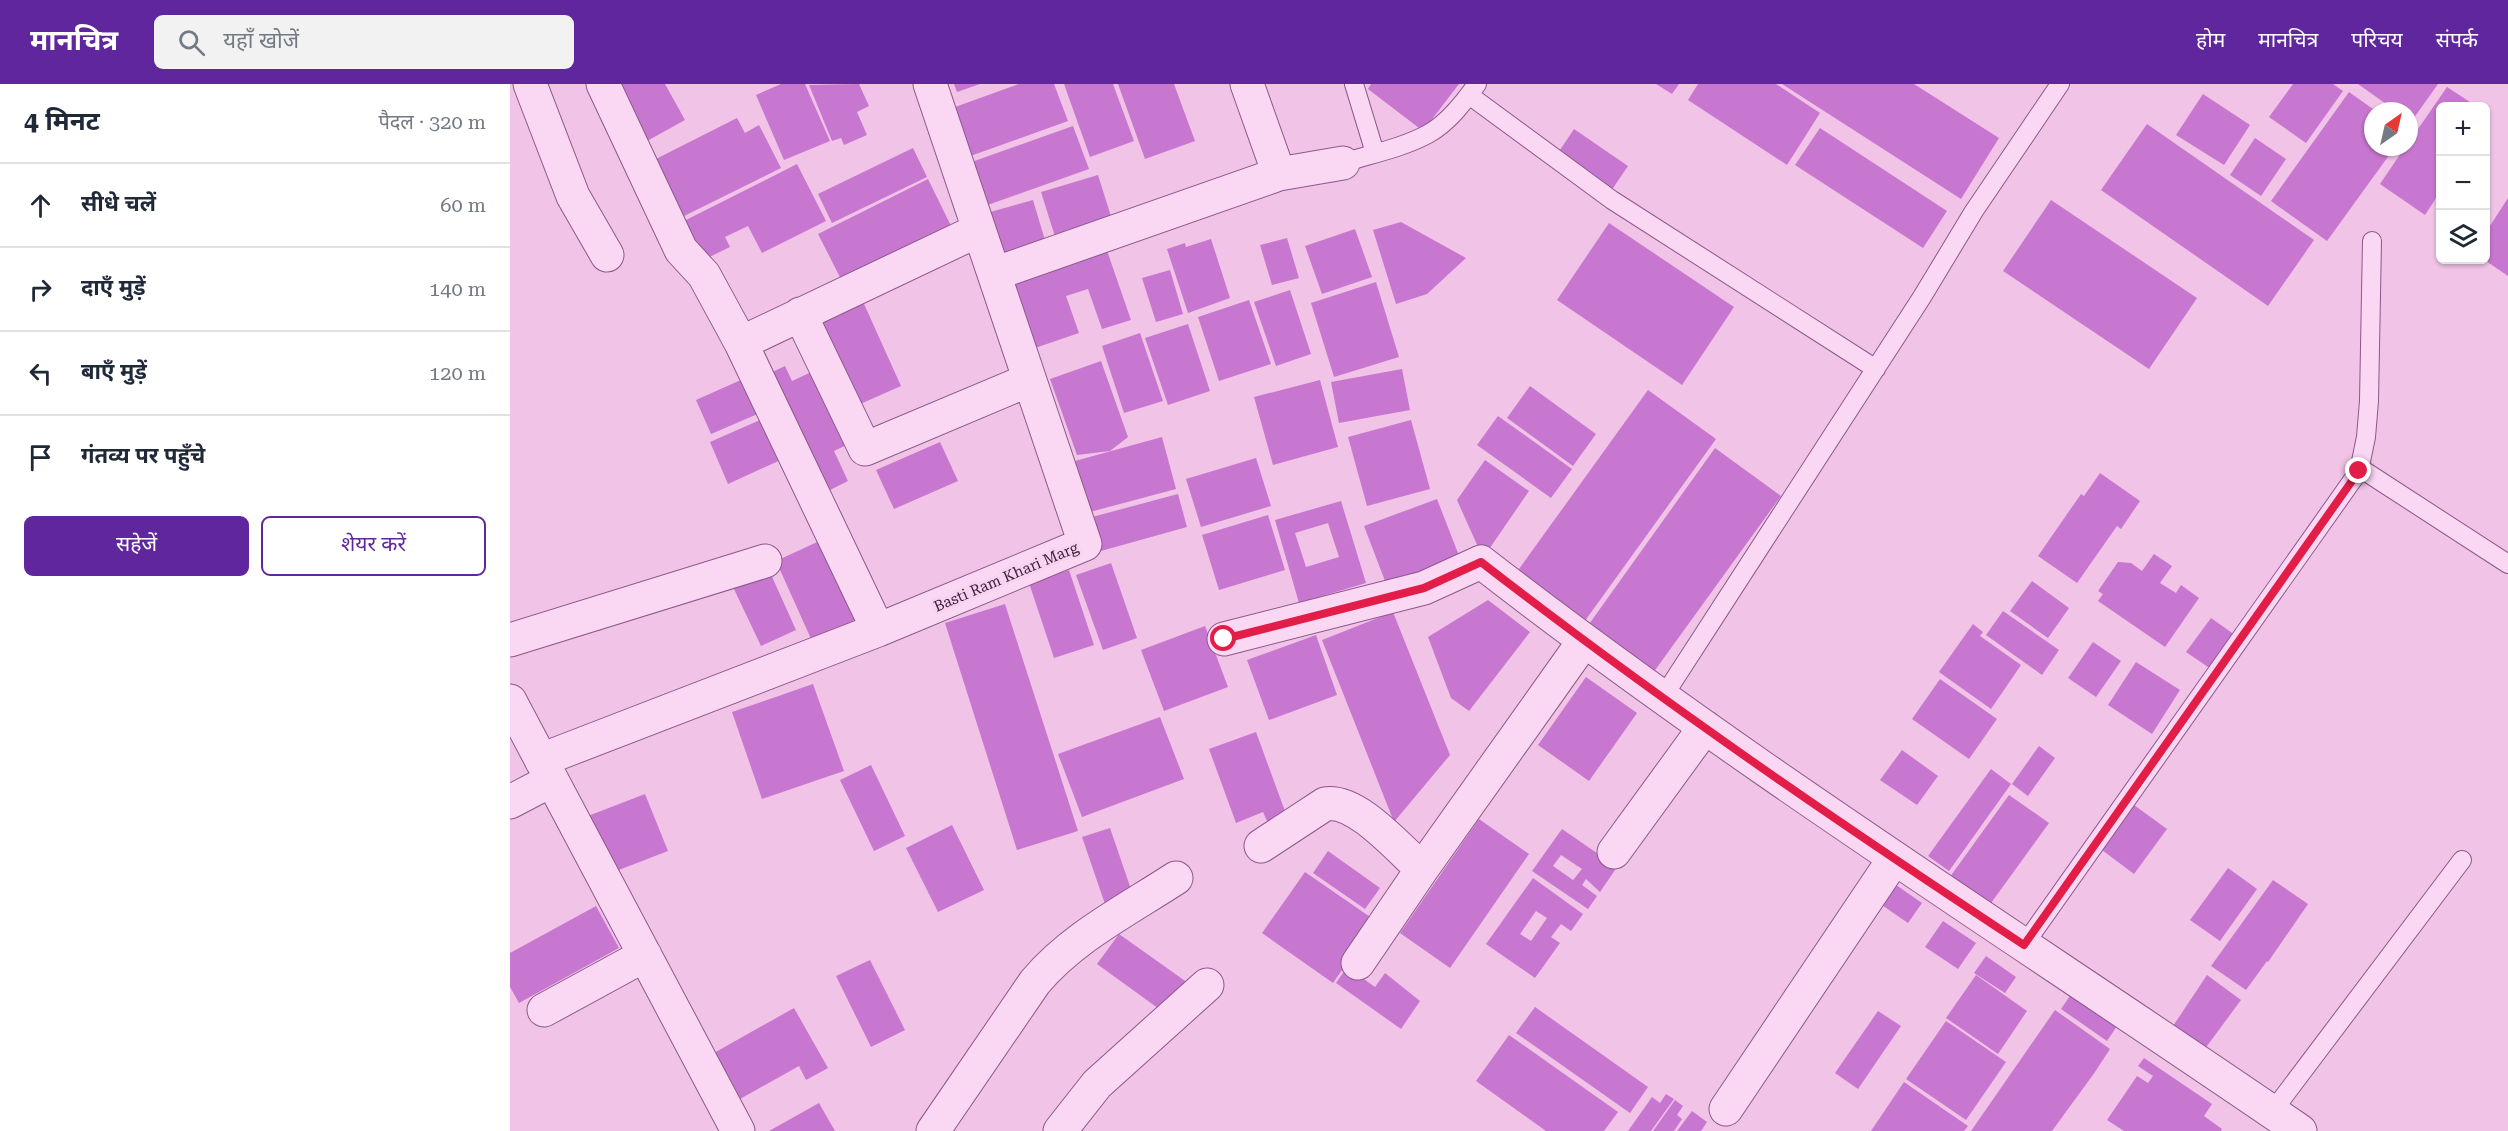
<!DOCTYPE html>
<html lang="hi">
<head>
<meta charset="utf-8">
<style>
  :root { --surface:#fff; --page:#f2f2f3; --text:#1f2937; --muted:#747a83; --line:#e0e1e3; --accent:#60269d }
  body { margin:0; font-family:"Roboto Serif","Noto Sans Devanagari",serif; background:var(--page); color:var(--text) }
  .controls { position:absolute; right:18px; top:18px; display:grid; overflow:hidden; border-radius:9px; box-shadow:0 2px 4px #0004 }
  .controls button { width:54px; height:54px; display:grid; place-items:center; padding:0; border:0; border-bottom:2px solid var(--line); background:var(--surface); color:var(--text); font:30px sans-serif }
  .compass { position:absolute; left:1854px; top:18px; width:54px; height:54px; border-radius:50%; background:var(--surface); box-shadow:0 2px 4px #0004; rotate:34deg }
  .stop { position:absolute; width:18px; height:18px; margin:-14px; border:4px solid #e11d48; border-radius:50%; background:#fff }
  .stop.end { background:#e11d48; border-color:#fff; box-shadow:0 2px 6px #0008 }
  .list { margin:0; padding:0; list-style:none }
  h2 { display:flex; justify-content:space-between; align-items:center; height:78px; margin:0; padding:0 24px; font-size:26px }
  h2 small { font-size:20px; font-weight:400; color:var(--muted) }
  .list li { display:grid; grid-template-columns:39px 1fr auto; gap:18px; align-items:center; box-sizing:border-box; height:84px; padding:0 24px; border-top:2px solid var(--line) }
  .list b { display:block; font-size:22px; white-space:nowrap }
  .list em { font-size:20px; font-style:normal; color:var(--muted) }
  .actions { display:flex; gap:12px; padding:18px 24px }
  .actions a { flex:1; padding:14px 0; border:2px solid var(--accent); border-radius:9px; text-align:center; font-size:21px; color:var(--accent) }
  .actions .main { background:var(--accent); color:#fff }
  .icon { flex:none; width:33px; height:33px; fill:none; stroke:currentColor; stroke-width:2; stroke-linecap:round; stroke-linejoin:round }
  .map { position:relative; flex:none; width:1998px; height:1047px; overflow:hidden }
  header { display:flex; align-items:center; gap:36px; box-sizing:border-box; height:84px; padding:0 30px; background:var(--accent); color:#fff }
  header strong { font-size:28px }
  nav { display:flex; gap:33px; margin-inline-start:auto; font-size:21px }
  .search { width:420px; height:54px; background:var(--page); display:flex; align-items:center; gap:15px; box-sizing:border-box; padding:0 21px; border-radius:9px; color:var(--muted); font-size:22px }
  main { display:flex }
  aside { flex:1; background:var(--surface) }
  .map>svg:first-child { display:block }
</style>
</head>
<body>
<header>
<strong>मानचित्र</strong>
<div class="search"><svg class="icon" aria-label="search" viewBox="0 0 24 24"><circle cx="10" cy="10" r="6"/><path d="M15 15l6 6"/></svg>यहाँ खोजें</div>
<nav><a>होम</a><a>मानचित्र</a><a>परिचय</a><a>संपर्क</a></nav>
</header>
<main>
<aside>
<h2>4 मिनट<small>पैदल · 320 m</small></h2>
<ul class="list">
<li><svg class="icon" aria-label="ahead" viewBox="0 0 24 24"><path d="M12 20V5M6 11l6-6 6 6"/></svg><div><b>सीधे चलें</b></div><em>60 m</em></li>
<li><svg class="icon" aria-label="right" viewBox="0 0 24 24"><path d="M7 20v-9h11M14 6l5 5-5 5"/></svg><div><b>दाएँ मुड़ें</b></div><em>140 m</em></li>
<li><svg class="icon" aria-label="left" viewBox="0 0 24 24"><path d="M17 20v-9H6M10 6l-5 5 5 5"/></svg><div><b>बाएँ मुड़ें</b></div><em>120 m</em></li>
<li><svg class="icon" aria-label="arrive" viewBox="0 0 24 24"><path d="M6 21V4h12l-3 4 3 4H6"/></svg><div><b>गंतव्य पर पहुँचे</b></div></li>
</ul>
<div class="actions"><a class="main">सहेजें</a><a>शेयर करें</a></div>
</aside>
<div class="map">
<svg width="1998" height="1047" viewBox="0 0 1998 1047">
  <rect width="100%" height="100%" fill="#f0c3e7"/>
  <path fill="#c877d0" fill-rule="evenodd" d="M105,0H155L175,36L137,57Z
    M271,0H295L320,57L274,76L246,11Z
    M349,0L359,22L347,28L357,51L334,61L331,54L322,57L299,1Z
    M444,0H470L447,8Z
    M509,0H544L558,37L452,75L434,27Z
    M554,0H603L624,57L580,73Z
    M608,0H664L685,57L635,75Z
    M861,0H949L913,47L858,5Z
    M1146,0H1169L1162,10Z
    M1188,0H1266L1310,29L1277,81L1178,16Z
    M1272,0H1404L1489,54L1451,115Z
    M1783,0H1823L1833,7L1796,59L1759,33Z
    M1848,0H1928L1901,38L1899,36V27H1886Z
    M1937,3L1966,22H1930V108L1915,131L1870,100L1895,63H1899V58Z
    M1839,8L1863,25V63H1885L1817,157L1761,117Z
    M1693,10L1740,41L1714,81L1666,51Z
    M227,34L235,49L249,41L271,84L164,137L136,80Z
    M1637,40L1804,156L1758,222L1591,106Z
    M563,42L579,85L472,123L456,80Z
    M1310,44L1437,127L1413,164L1285,81Z
    M1064,45L1118,82L1101,107L1048,69Z
    M1745,54L1776,75L1751,112L1720,91Z
    M403,64L417,93L322,139L308,110Z
    M287,80L316,137L252,169L238,142L215,153L220,163L187,179L168,140Z
    M588,91L604,142L547,159L531,108Z
    M418,95L445,150L336,205L308,150Z
    M1998,114V192L1976,177V148Z
    M523,116L537,163L488,177L473,130Z
    M1541,116L1687,214L1639,285L1493,187Z
    M891,138L956,174L917,210L886,220L863,146Z
    M1099,139L1224,223L1172,301L1047,216Z
    M845,145L862,193L812,210L795,162Z
    M777,154L789,194L762,201L750,161Z
    M701,155L720,214L678,229L657,165L675,159L676,163Z
    M595,161L621,236L592,245L578,205L556,212L569,249L525,264L501,193Z
    M660,186L673,230L646,238L632,194Z
    M866,198L889,273L824,293L801,219Z
    M780,206L801,270L766,282L744,218Z
    M350,211L391,302L339,325L298,234Z
    M739,216L761,280L709,297L688,233Z
    M678,240L700,307L658,321L635,254Z
    M630,249L653,317L614,329L592,262Z
    M591,277L618,353L600,367L567,371L540,295Z
    M275,282L282,297L312,283L347,356L324,367L338,397L308,412L252,293Z
    M892,285L900,326L829,339L821,298Z
    M242,291L257,326L201,350L186,316Z
    M810,296L828,363L763,381L744,313Z
    M1020,302L1086,350L1063,382L997,334Z
    M1138,306L1206,355L1072,541L1004,492Z
    M259,332L277,373L218,400L200,358Z
    M988,332L1062,385L1041,414L967,361Z
    M901,336L920,405L857,422L838,353Z
    M652,353L666,405L580,428L565,377Z
    M430,358L448,397L384,425L366,386Z
    M1205,364L1271,412L1143,589L1077,543Z
    M746,374L761,422L691,443L676,395Z
    M975,376L1019,407L973,474L947,416Z
    M1590,389L1630,417L1611,445L1607,442L1567,499L1528,472L1571,410L1574,412Z
    M668,410L677,443L591,467L582,433Z
    M927,415L953,482L880,510L854,442Z
    M831,417L856,499L789,519L765,436ZM818,439L829,473L796,483L785,449Z
    M758,431L775,486L709,506L692,451Z
    M316,454L352,534L302,557L266,477Z
    M1644,470L1662,482L1650,499L1666,509L1671,501L1689,514L1655,563L1588,517L1593,510L1588,507L1608,478L1621,479L1632,487Z
    M601,479L627,554L593,566L566,491Z
    M259,486L286,546L251,562L223,503Z
    M559,486L584,561L544,574L519,499Z
    M1522,497L1559,524L1538,554L1500,527Z
    M978,516L1020,548L959,627L941,614L918,553Z
    M495,520L568,747L507,766L435,539Z
    M1493,527L1549,566L1532,591L1476,551Z
    M883,528L940,671L884,738L812,556Z
    M1701,534L1725,551L1701,585L1676,568Z
    M1463,540L1473,548L1470,552L1511,581L1481,625L1429,588Z
    M695,542L718,603L654,627L631,566Z
    M806,551L827,611L759,636L737,576Z
    M1583,558L1611,577L1586,613L1558,594Z
    M1626,578L1670,606L1642,650L1598,621Z
    M1076,593L1127,629L1079,697L1028,661Z
    M1430,595L1487,635L1459,675L1402,635Z
    M303,600L334,687L252,715L222,628Z
    M650,633L674,695L572,733L548,670Z
    M746,648L776,730L757,737L753,728L726,739L699,665Z
    M1529,662L1545,674L1518,712L1502,700Z
    M1392,666L1428,692L1407,721L1370,696Z
    M361,681L395,752L364,767L330,696Z
    M1481,685L1501,700L1439,787L1418,772Z
    M135,710L158,767L101,789L78,732Z
    M1499,711L1539,739L1476,826L1437,797Z
    M1624,721L1657,745L1624,790L1592,766Z
    M969,735L1019,770L940,884L890,849Z
    M442,741L474,806L428,828L396,764Z
    M600,744L624,814L596,823L572,753Z
    M1052,745L1107,783L1090,808L1076,795L1072,801L1087,812L1078,825L1022,787ZM1051,771L1072,785L1063,796L1043,782Z
    M818,767L870,804L855,825L803,789Z
    M1718,784L1747,805L1710,857L1680,836Z
    M795,788L866,837L823,899L752,849Z
    M1023,794L1073,830L1061,847L1051,840L1041,853L1050,859L1025,894L976,860ZM1026,827L1037,834L1021,857L1010,850Z
    M1379,796L1412,819L1398,839L1366,817Z
    M1763,796L1798,820L1758,878L1757,877L1736,906L1701,882Z
    M86,822L109,864L9,919L0,903V869Z
    M1433,837L1466,859L1448,885L1415,863Z
    M609,850L678,899L656,930L587,880Z
    M1476,872L1506,893L1495,909L1464,889Z
    M360,876L395,946L361,963L326,892Z
    M837,883L865,903L875,889L910,917L891,945L826,899Z
    M1466,891L1517,927L1488,970L1436,934Z
    M1697,891L1731,916L1694,966L1661,945Z
    M1564,906L1609,939L1597,957L1551,925Z
    M1025,923L1138,1003L1120,1029L1006,949Z
    M284,924L318,984L296,996L289,982L230,1015L204,969Z
    M1545,926L1600,965L1585,988L1542,1047H1461Z
    M1368,927L1391,942L1348,1005L1325,989Z
    M1436,937L1496,978L1456,1036L1396,995Z
    M999,951L1108,1028L1094,1047H1036L966,997Z
    M1634,974L1702,1020L1694,1032L1712,1045L1711,1047H1614L1597,1036L1627,992L1638,999L1643,992L1628,982Z
    M1394,998L1458,1042L1454,1047H1361Z
    M1156,1010L1164,1015L1141,1047H1118L1142,1013L1150,1019Z
    M1165,1016L1173,1022L1167,1031L1172,1035L1164,1047H1143Z
    M309,1019L325,1047H259Z
    M1182,1027L1197,1038L1191,1047H1167Z"/>
  <g fill="none" stroke-linecap="round" stroke-linejoin="round">
    <defs>
      <path id="service" d="M844,0L865,69
        M959,11L1102,116L1366,285
        M833,79C861,70 892,64 918,50C938,39 954,18 967,0
        M1850,384L1998,480
        M1153,613L1412,213L1464,127L1550,0
        M1514,861L1849,387L1856,353L1859,317L1862,157
        M1762,1028L1952,776"/>
      <path id="minor" d="M20,0L63,112L97,171
        M93,0L171,166L194,191L231,259L368,546
        M737,0L769,90
        M484,190L769,90L833,79
        M290,230L355,365L519,296
        M231,259L469,146
        M714,555L914,504L971,478C1234,682 1516,859 1790,1047
        M0,556L255,477
        M0,617L228,1047
        M31,676L368,546L575,460L420,0
        M0,718L42,696
        M751,762L815,720C846,714 889,765 912,785
        M1104,768L1195,643
        M848,879L912,785L1074,557
        M34,926L135,871
        M1216,1025L1384,775
        M423,1047L525,898C563,853 617,826 666,794
        M550,1047L587,1000L697,901"/>
    </defs>
    <use href="#service" stroke="#8b598a" stroke-width="20"/>
    <use href="#minor" stroke="#8b598a" stroke-width="35"/>
    <use href="#service" stroke="#fad7f3" stroke-width="18"/>
    <use href="#minor" stroke="#fad7f3" stroke-width="33"/>
  </g>
  <g fill="none" stroke-linecap="round" stroke-linejoin="round">
    <path stroke="#e11d48" stroke-width="8" d="M714,555L914,504L971,478C1146,614 1329,739 1514,861L1849,387"/>
  </g>
  <g text-anchor="middle" dominant-baseline="central" stroke-width="6" stroke-linejoin="round" paint-order="stroke">
    <g font-size="15" fill="#3a1e3a" stroke="#f7d3f0">
      <text transform="translate(496 493) rotate(-23)">Basti Ram Khari Marg</text>
    </g>
  </g>
</svg>
<div class="controls">
<button>+</button>
<button>−</button>
<button><svg class="icon" aria-label="layers" viewBox="0 0 24 24"><path d="M12 4l9 5-9 5-9-5zM3 14l9 5 9-5"/></svg></button>
</div>
<svg class="compass" viewBox="-18 -18 36 36"><path d="M0-13l5 13h-10z" fill="#e53935"/><path d="M0 13l5-13h-10z" fill="#747a83"/></svg>
<div class="stop" style="left:714px;top:555px"></div>
<div class="stop end" style="left:1849px;top:387px"></div>
</div>
</main>
</body>
</html>
